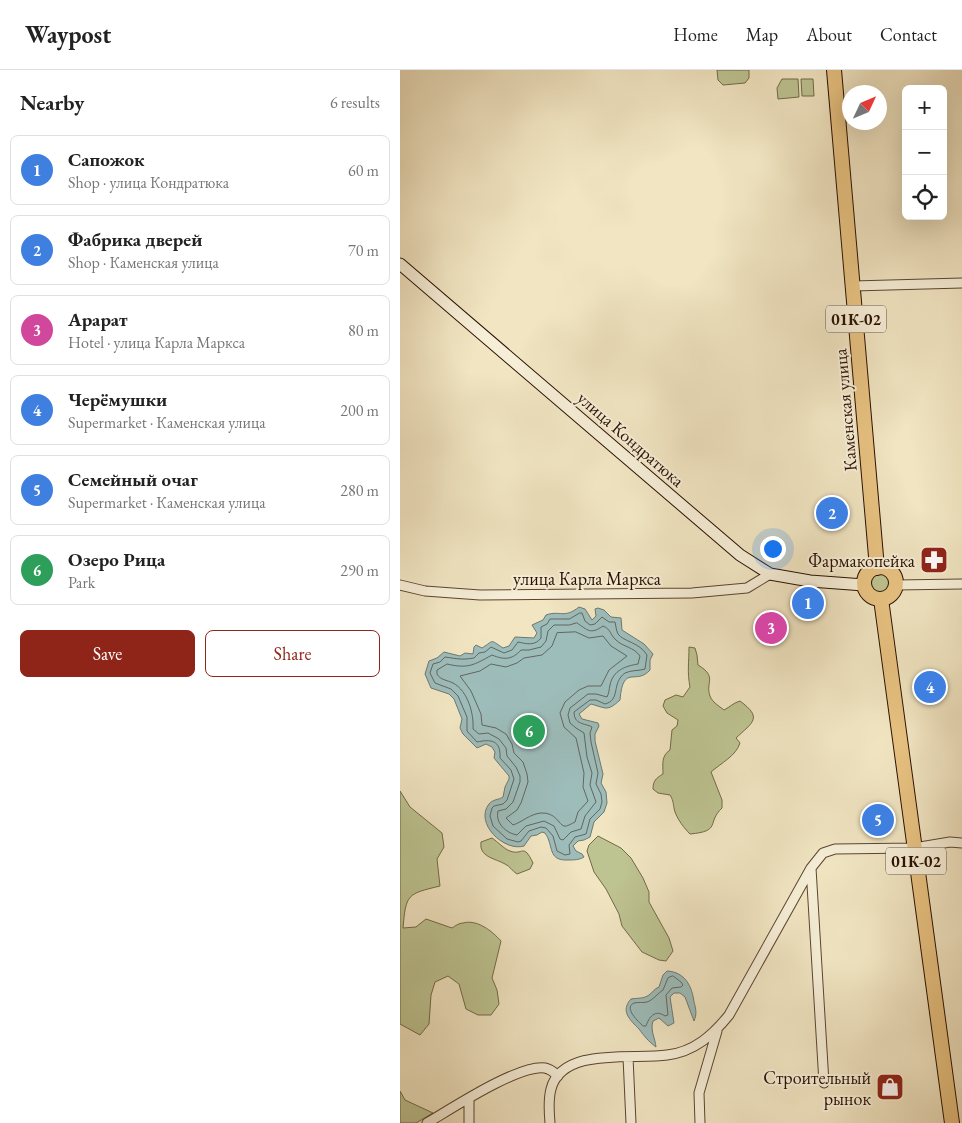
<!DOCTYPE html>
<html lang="en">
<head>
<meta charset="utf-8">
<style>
  :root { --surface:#fff; --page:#f2f2f2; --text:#222; --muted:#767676; --line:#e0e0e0; --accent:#8f2418 }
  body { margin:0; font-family:"EB Garamond",serif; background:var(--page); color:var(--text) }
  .controls { position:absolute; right:15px; top:15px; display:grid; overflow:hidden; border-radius:8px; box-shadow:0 5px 20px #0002 }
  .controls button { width:45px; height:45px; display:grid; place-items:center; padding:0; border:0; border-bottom:1px solid var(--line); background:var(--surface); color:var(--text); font:25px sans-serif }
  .compass { position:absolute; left:442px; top:15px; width:45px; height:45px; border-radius:50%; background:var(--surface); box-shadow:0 5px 20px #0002; rotate:46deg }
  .you { position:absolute; left:372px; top:478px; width:18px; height:18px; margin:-12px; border:4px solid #fff; border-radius:50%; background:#1a73e8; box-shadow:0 0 0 8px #1a73e833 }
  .badge { display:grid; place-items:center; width:32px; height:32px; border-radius:50%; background:var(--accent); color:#fff; font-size:16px; font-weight:700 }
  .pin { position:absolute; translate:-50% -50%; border:2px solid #fff; box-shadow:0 1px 5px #0006 }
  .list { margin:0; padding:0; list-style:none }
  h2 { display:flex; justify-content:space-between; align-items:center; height:65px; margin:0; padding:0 20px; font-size:21px }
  h2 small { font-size:16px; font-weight:400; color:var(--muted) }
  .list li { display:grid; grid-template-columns:32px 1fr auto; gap:15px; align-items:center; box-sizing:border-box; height:70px; margin:0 10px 10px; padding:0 10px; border:1px solid var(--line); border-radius:8px }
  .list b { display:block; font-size:19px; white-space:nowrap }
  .list p { margin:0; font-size:16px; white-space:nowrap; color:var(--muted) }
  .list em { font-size:16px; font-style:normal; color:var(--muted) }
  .actions { display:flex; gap:10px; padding:15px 20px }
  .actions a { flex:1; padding:11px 0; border:1px solid var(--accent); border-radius:8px; text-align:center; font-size:18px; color:var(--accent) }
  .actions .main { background:var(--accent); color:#fff }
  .icon { flex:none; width:28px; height:28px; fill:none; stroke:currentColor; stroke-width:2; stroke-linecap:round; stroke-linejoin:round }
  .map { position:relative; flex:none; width:562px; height:1053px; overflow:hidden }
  header { display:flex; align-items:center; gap:30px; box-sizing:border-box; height:70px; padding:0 25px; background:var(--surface); border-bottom:1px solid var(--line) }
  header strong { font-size:24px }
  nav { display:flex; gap:28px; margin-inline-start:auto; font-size:18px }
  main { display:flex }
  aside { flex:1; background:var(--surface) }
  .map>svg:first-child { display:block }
</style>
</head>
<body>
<header>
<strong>Waypost</strong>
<nav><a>Home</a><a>Map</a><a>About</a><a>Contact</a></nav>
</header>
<main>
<aside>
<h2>Nearby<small>6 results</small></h2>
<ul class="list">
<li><span class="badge" style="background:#3f7fe0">1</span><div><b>Сапожок</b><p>Shop · улица Кондратюка</p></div><em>60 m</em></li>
<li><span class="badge" style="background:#3f7fe0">2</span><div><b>Фабрика дверей</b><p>Shop · Каменская улица</p></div><em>70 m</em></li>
<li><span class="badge" style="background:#d1479c">3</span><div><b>Арарат</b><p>Hotel · улица Карла Маркса</p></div><em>80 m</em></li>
<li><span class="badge" style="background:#3f7fe0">4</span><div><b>Черёмушки</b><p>Supermarket · Каменская улица</p></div><em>200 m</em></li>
<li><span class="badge" style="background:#3f7fe0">5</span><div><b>Семейный очаг</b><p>Supermarket · Каменская улица</p></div><em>280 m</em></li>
<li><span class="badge" style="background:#2e9e5b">6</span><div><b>Озеро Рица</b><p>Park</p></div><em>290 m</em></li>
</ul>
<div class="actions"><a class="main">Save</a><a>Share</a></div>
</aside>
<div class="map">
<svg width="562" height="1053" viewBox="0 0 562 1053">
  <rect width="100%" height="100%" fill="#f1e5c2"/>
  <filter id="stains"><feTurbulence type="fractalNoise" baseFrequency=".004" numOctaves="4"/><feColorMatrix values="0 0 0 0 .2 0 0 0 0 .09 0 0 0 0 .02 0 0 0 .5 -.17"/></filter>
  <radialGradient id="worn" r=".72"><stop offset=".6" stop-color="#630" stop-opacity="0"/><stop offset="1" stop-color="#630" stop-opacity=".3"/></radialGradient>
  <path fill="#bdc391" stroke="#736948" d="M317,0H349V8L345,13L323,15L318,10Z
    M382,9H398L399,27L378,29L377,18Z
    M401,9H413L414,26H402Z
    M466 513a14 14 0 1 1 28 0a14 14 0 1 1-28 0Z
    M289,577L295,578L297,585L298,595C318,607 305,612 310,626C312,632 319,636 324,640C330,637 333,633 340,631C363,648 353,652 336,668L340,673C336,686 321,693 311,702L322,730V738C306,753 322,761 290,764C284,758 278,750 275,742C273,736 274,731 270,725L258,723L253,719C253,711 256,708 263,704C263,694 261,686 270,680L272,660L277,656L278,650L267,643L263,636L265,630L276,625L283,627L290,617C287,602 289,592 289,577Z
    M0,721L10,737L42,763L44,777L37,789L40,816C7,824 6,824 3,858L16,857L26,849L52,858C55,856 59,853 63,853C77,849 92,861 101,871L92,908L97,920L99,934L91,945H78L66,939L59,914L48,906L35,912L31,925L29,954L20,965L0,954Z
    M198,766L221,778L231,788L243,808L249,822V832L269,868L273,881L266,891L259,890L242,882L222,856L219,844L206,819L194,802L187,781L189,775Z
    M92,768C98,772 104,779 110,781C123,786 123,772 133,793L130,799L117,804C112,801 110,796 105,794C94,788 79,787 81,772Z
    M0,1021L5,1030L33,1043L16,1053H0Z"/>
  <path fill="#9dbdbb" stroke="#6f7770" d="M179,537L185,539L192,550L196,546L195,539L198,538L204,540L211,547L221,548L222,560L244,574L253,584L250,590V600C236,616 223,593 220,630C207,642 206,638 191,634L179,644L182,649L198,653L199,656L195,664V671L203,704L201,713L206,722L207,733L204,742L194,752L190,767L184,770L178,771L173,776L176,781L182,784L184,787C179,790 174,790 168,790C147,791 154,775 145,763L142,762L137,765L131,766L124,776C104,782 74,753 89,734C93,729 99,730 103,727L105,717L109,709V706L94,688L95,682L92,677L86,674L77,678L63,664L60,658L62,649L54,629L49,624L31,618L25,604L29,591L37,588L44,582L60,586L65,583L73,584L74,577L76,575L82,578C95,570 89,569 103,578L109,576L115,567L134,568L137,563L132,555L143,550L146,545C160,540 164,549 179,537Z
    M267,901C285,902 292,916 294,932C296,939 297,944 294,951L285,927L280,923H274L270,927L274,953L268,956L259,948L253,951C250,961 255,967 256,977C248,971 245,967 239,959C230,950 220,941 231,929C236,928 244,929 249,925C253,922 254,919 259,917L263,905Z"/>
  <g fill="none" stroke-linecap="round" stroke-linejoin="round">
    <path stroke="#63665e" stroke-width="1" d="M180,543H182L185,551L190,555L195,554L202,547L209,552H215C216,556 216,560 218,564C224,572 239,572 247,585L245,599C239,601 231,600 225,603C211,613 221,630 205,634L196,630H190L174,642C174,655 185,653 192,657L190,663L191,672L198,703L196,714L201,724L202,732L200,739L190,749L186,764L175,767L169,775L170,784L165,785L157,781L153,766L146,758L141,757L129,761L121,771L118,772L107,769L93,756L90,746L92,738L94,736L103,734L107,730L114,709L111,700L100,688C101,670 91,669 77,672L67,661V647L58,626L51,619L35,613L30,603L33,594L40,592L45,587C59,589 61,590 74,588L79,583L85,582L91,577L104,583L112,580L118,572C127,574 135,576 141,568V557L147,554L150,549H169Z
      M177,553C188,560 190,565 203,556C211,559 210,565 216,570C223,577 234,577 240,586L238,594C226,596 213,600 210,615C209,620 209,623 207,627L196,624H188L170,638L168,645L170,653L176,658L184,663L187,687L192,703L190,715L196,732L185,746L181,759L171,762L163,770L160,769L154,756L144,751L126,756L117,765C106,763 95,753 98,741L106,739L113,732L120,712V706L116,697L107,686L106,678L99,669L88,663L79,664L73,659C74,644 68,621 53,613C47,610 40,610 37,604V600L47,594C68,599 74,595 92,585C104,590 112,590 121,580H129L141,577L146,571L148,561L154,555H169Z
      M176,562L189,568L203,566L211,576L227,586L209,600L201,616H188L179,620L165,632L160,643L164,657L176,668L184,703L183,717L188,731L178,742L175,752C173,753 166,757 164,756C159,755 156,742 141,743C130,744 122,752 113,755L106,748L117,740L121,733L128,712L127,704L123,692L114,683L112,674L106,664L96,658L82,655L81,644L71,621L60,606L80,601L91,594L106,597L117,593L124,588L142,585L152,576L157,563Z
      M273,906L281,912L283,915L281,917L272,918L266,925L268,945L265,946C255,939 249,947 246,956H243C239,952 223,938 234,933C238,932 243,933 247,932C253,930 257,924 263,920L268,908Z"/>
    <defs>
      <path id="street" d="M453,216L562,213
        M0,515L25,521L80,525L292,523L347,518L370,504
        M496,515L562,514
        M411,798L424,1013
        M228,987L231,1053
        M69,1029V1053
        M27,1053C51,1039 119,994 145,998C150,999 154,1002 158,1006
        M150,1053C149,1042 148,1030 151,1019C162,976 235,990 267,985C294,982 313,965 329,945L411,798L423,783L435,779L514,778L550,772L562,773
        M300,1053L299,1023L317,961"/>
      <path id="secondary" d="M0,194L340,485L370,504L410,511L464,515"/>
      <path id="primary" d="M434,0L477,498
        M464 513a16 16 0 1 1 32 0a16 16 0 1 1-32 0Z
        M481,529L552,1053"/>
    </defs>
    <use href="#street" stroke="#5b4430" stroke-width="11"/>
    <use href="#secondary" stroke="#290f00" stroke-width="13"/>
    <use href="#primary" stroke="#290f00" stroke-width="16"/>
    <use href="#street" stroke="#f6eed7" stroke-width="9"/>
    <use href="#secondary" stroke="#f6eed7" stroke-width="11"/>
    <use href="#primary" stroke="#e8c281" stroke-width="14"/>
  </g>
  <defs>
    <symbol id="pharmacy-square" viewBox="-11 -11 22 22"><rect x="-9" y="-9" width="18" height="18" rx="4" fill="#8f2418" stroke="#f6eed7"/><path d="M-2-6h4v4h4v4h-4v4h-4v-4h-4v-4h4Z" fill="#fff"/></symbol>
    <symbol id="shop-square" viewBox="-11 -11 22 22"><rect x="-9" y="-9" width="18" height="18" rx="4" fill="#8f2418" stroke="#f6eed7"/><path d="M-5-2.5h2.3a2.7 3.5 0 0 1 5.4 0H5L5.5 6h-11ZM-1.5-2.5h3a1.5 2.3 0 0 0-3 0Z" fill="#fff"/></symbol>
  </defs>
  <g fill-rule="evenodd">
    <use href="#pharmacy-square" x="518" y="474" width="32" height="32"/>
    <use href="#shop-square" x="474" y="1001" width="32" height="32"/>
  </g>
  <g text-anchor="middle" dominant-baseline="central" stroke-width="4" stroke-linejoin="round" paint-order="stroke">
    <g fill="#f6eed7" stroke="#665240" stroke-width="1">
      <rect x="426" y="235.5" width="60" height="27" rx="4"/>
      <rect x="486" y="777.5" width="60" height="27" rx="4"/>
    </g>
    <g font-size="16" font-weight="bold" fill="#290f00">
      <text x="456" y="249">01К-02</text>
      <text x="516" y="791">01К-02</text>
    </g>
    <g font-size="18" fill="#290f00" stroke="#f6eed7">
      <text transform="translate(445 340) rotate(-95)">Каменская улица</text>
      <text transform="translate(231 369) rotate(41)">улица Кондратюка</text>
      <text x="187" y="508">улица Карла Маркса</text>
    </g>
    <g font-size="18" fill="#290f00" stroke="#f6eed7" text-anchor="end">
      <text x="515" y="490">Фармакопейка</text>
      <text x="471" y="1007">Строительный<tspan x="471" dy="21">рынок</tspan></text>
    </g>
  </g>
  <rect width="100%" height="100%" filter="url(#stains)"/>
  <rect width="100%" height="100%" fill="url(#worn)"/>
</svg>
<div class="controls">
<button>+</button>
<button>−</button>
<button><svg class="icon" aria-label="locate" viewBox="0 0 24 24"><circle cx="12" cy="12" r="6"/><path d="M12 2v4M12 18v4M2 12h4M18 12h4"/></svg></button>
</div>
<svg class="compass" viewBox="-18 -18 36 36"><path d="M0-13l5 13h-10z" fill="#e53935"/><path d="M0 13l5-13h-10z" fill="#767676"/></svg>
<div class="you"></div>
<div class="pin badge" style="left:408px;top:533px;background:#3f7fe0">1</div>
<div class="pin badge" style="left:432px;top:443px;background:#3f7fe0">2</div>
<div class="pin badge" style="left:371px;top:558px;background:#d1479c">3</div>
<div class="pin badge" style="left:530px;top:617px;background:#3f7fe0">4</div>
<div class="pin badge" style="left:478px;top:750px;background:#3f7fe0">5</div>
<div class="pin badge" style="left:129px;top:661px;background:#2e9e5b">6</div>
</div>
</main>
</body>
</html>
